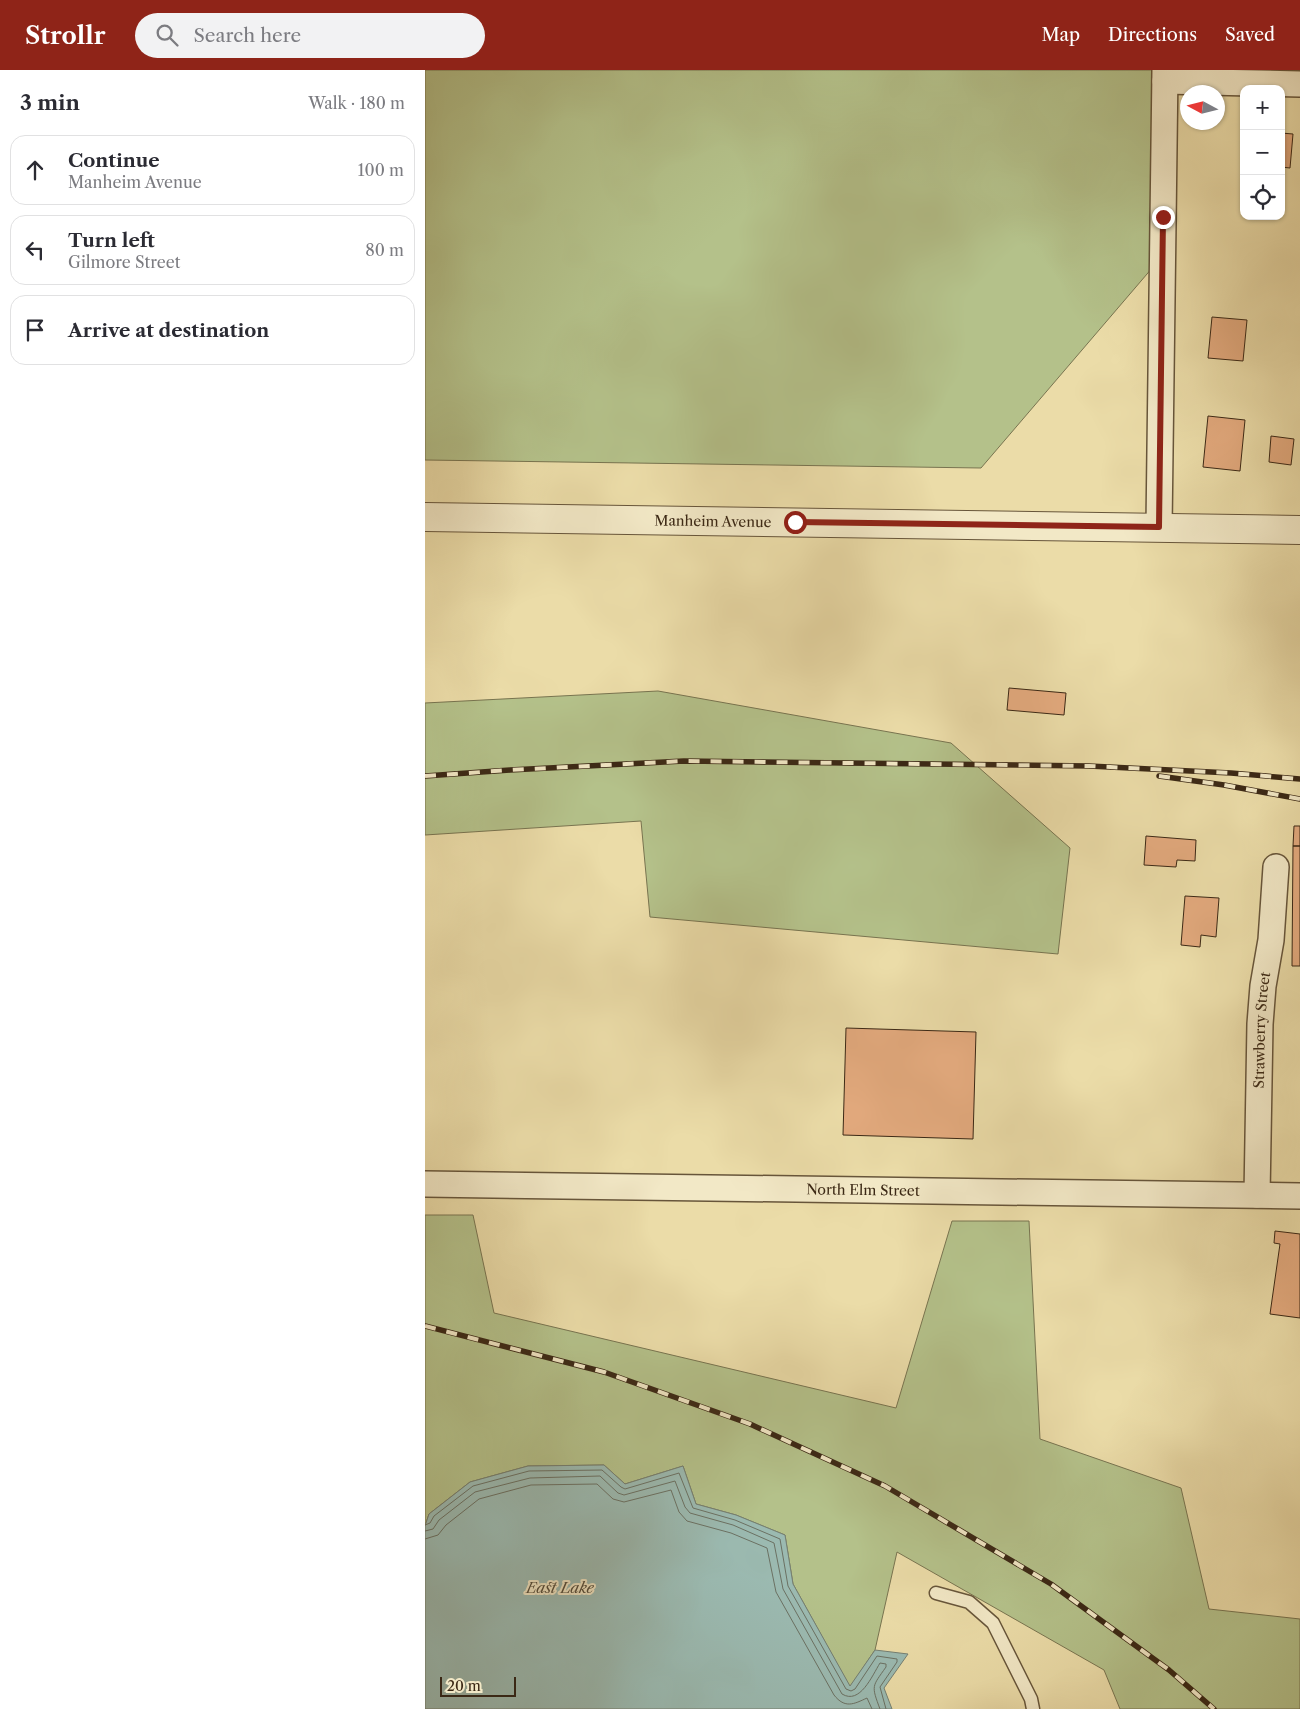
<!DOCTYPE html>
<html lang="en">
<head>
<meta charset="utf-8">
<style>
  :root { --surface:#fff; --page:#f2f2f3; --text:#2b2b33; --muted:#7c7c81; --line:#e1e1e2; --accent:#8f2418 }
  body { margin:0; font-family:"Libre Caslon Text",serif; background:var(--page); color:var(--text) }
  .controls { position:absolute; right:15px; top:15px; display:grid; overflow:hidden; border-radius:10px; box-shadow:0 1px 4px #0004 }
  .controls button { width:45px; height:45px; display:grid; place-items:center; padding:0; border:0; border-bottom:1px solid var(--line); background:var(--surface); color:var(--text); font:25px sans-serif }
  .compass { position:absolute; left:755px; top:15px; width:45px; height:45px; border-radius:50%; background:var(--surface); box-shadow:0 1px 4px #0004; rotate:277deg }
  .scale { position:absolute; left:15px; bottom:12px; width:76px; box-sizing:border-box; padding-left:5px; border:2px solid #3b2815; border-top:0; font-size:14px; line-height:18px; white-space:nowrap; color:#3b2815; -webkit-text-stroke:4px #f2e8c6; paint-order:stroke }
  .stop { position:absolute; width:15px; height:15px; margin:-11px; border:4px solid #8f2418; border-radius:50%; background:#fff }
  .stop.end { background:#8f2418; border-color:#fff; box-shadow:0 1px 5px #0008 }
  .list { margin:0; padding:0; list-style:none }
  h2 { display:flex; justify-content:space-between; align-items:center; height:65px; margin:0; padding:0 20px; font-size:21px }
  h2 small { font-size:16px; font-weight:400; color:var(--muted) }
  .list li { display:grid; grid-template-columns:32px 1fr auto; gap:15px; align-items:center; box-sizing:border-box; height:70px; margin:0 10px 10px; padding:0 10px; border:1px solid var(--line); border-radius:15px }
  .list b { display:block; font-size:19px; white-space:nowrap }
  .list p { margin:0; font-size:16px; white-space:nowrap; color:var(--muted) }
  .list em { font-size:16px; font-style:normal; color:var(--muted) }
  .icon { flex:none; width:28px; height:28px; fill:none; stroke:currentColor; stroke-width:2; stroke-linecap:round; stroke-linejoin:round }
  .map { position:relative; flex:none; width:875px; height:1639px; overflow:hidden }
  header { display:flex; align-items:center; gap:30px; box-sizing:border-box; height:70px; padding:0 25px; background:var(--accent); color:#fff }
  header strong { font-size:24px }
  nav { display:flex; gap:28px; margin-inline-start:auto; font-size:18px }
  .search { width:350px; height:45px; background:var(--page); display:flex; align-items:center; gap:12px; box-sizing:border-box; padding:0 18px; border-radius:28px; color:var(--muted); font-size:19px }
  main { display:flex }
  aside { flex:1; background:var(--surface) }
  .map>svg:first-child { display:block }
</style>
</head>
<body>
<header>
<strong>Strollr</strong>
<div class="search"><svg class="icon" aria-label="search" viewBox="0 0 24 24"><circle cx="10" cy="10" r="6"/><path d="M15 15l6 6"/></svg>Search here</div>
<nav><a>Map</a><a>Directions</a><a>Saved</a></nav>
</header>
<main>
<aside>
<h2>3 min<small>Walk · 180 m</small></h2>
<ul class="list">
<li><svg class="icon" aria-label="ahead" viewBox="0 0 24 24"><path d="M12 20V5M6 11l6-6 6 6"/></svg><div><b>Continue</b><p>Manheim Avenue</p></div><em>100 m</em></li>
<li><svg class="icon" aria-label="left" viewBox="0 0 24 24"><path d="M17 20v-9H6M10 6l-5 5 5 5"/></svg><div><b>Turn left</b><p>Gilmore Street</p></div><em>80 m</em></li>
<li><svg class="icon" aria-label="arrive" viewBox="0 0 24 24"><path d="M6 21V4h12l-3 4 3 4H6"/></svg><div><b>Arrive at destination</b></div></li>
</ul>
</aside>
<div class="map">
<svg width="875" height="1639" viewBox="0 0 875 1639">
  <rect width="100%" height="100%" fill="#ebdca8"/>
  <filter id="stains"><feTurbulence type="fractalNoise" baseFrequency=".004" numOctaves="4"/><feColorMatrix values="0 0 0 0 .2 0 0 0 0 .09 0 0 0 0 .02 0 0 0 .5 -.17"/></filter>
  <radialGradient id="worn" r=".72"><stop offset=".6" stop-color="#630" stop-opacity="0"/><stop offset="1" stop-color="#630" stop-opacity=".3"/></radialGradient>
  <path fill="#b4c18a" stroke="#787450" d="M0,0H737L734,190L556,398L0,390Z
    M233,621L526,673L645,778L633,884L225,847L216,751L0,765V633Z
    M0,1145H48L69,1243L471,1338L527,1151H604L615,1369L756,1418L784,1539L875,1549V1639H695L679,1600L472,1482L450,1580L425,1617L368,1514L360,1465L311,1445L271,1434L258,1396L200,1414L179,1395L103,1396L45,1412L4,1444L0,1456Z"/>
  <path fill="#9bbab1" stroke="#758073" d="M179,1395L200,1414L258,1396L271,1434L311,1445L360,1465L368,1514L425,1616L450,1580L483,1584L459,1618L467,1639H0V1456L4,1444L45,1412L103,1396Z"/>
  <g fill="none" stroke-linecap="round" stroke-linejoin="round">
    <path stroke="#6b7163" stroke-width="1" d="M0,1455L5,1453L9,1446L48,1416L104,1401L177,1400L196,1417L200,1419L254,1403L268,1438L310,1450L355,1469L363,1516L421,1619L426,1621L430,1619L452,1586L472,1589V1592L455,1617L461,1639
      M0,1461L8,1459L14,1450L50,1422L105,1408L175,1406L193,1423L199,1425L250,1411L260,1437L265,1443L308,1455L349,1473L358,1519L417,1624C435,1635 447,1606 455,1593L461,1594V1597C447,1617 446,1615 455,1639
      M0,1469L13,1465L21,1455L54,1429L106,1415L172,1414L188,1429L199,1432L246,1420L254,1442L262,1451L306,1463L342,1478L351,1522L409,1625C420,1639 429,1634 442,1628L447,1639"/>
  </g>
  <path fill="#e3aa7e" stroke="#3b2815" d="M856,63L868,64L865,98L856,97Z
    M787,247L822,250L818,291L783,288Z
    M783,346L820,350L815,401L778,397Z
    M846,366L869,369L866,395L844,392Z
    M584,618L641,623L639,645L582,640Z
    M869,756H875V776H868Z
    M721,766L771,770L770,791L752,790L751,797L719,795Z
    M868,776H875V896H867Z
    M760,826L794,828L791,867L776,865L775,877L756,875Z
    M421,958L551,962L548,1069L418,1065Z
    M850,1161L875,1164V1248L845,1244L855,1174L849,1173Z"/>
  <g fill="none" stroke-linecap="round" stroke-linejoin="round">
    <defs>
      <path id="service" d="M511,1523L544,1532L568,1553L606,1629L608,1639"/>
      <g id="minor">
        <path d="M740,11L875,14"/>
        <path d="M734,457L740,0"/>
        <path id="s1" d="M0,1114L875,1126"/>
        <path id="s2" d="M832,1125L835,954L838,916L846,870L851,797"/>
      </g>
      <g id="tertiary">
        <path id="s3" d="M0,447L875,460"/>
      </g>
    </defs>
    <use href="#service" stroke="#67553a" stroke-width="15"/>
    <use href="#minor" stroke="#67553a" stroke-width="28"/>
    <use href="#tertiary" stroke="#67553a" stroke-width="30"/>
    <use href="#service" stroke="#f2e8c6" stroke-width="12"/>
    <use href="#minor" stroke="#f2e8c6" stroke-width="25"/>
    <use href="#tertiary" stroke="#f2e8c6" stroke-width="28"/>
    <defs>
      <path id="rail" d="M0,706L85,700L259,691L664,696L806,703L875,709
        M734,706L799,715L875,729
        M0,1256L179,1302L325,1354L460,1416L626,1514L744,1600L789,1639"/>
    </defs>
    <use href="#rail" stroke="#3b2815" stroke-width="5.5"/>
    <use href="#rail" stroke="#f2e8c6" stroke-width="4" stroke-dasharray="11" stroke-linecap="butt"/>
  </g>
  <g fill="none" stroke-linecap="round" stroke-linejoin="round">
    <path stroke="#8f2418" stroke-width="6" d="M370,452L734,457L738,147"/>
  </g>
  <g text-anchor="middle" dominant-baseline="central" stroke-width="4" stroke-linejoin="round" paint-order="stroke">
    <g font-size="14" fill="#3b2815" stroke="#f2e8c6">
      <text stroke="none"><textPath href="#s3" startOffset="288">Manheim Avenue</textPath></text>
      <text stroke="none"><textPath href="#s2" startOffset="165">Strawberry Street</textPath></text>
      <text stroke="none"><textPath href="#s1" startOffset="438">North Elm Street</textPath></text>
    </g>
    <g font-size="15" font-style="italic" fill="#534c3c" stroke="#f2e8c6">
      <text x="135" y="1517">East Lake</text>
    </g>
  </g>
  <rect width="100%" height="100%" filter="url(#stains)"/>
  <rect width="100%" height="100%" fill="url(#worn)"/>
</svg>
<div class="controls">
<button>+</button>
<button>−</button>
<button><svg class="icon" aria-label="locate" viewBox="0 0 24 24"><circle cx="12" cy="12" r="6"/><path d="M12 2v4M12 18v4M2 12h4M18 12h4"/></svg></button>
</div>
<svg class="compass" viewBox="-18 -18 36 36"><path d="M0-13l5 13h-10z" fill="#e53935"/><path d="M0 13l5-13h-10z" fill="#7c7c81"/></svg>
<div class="scale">20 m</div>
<div class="stop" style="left:370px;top:452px"></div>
<div class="stop end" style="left:738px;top:147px"></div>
</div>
</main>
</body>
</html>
